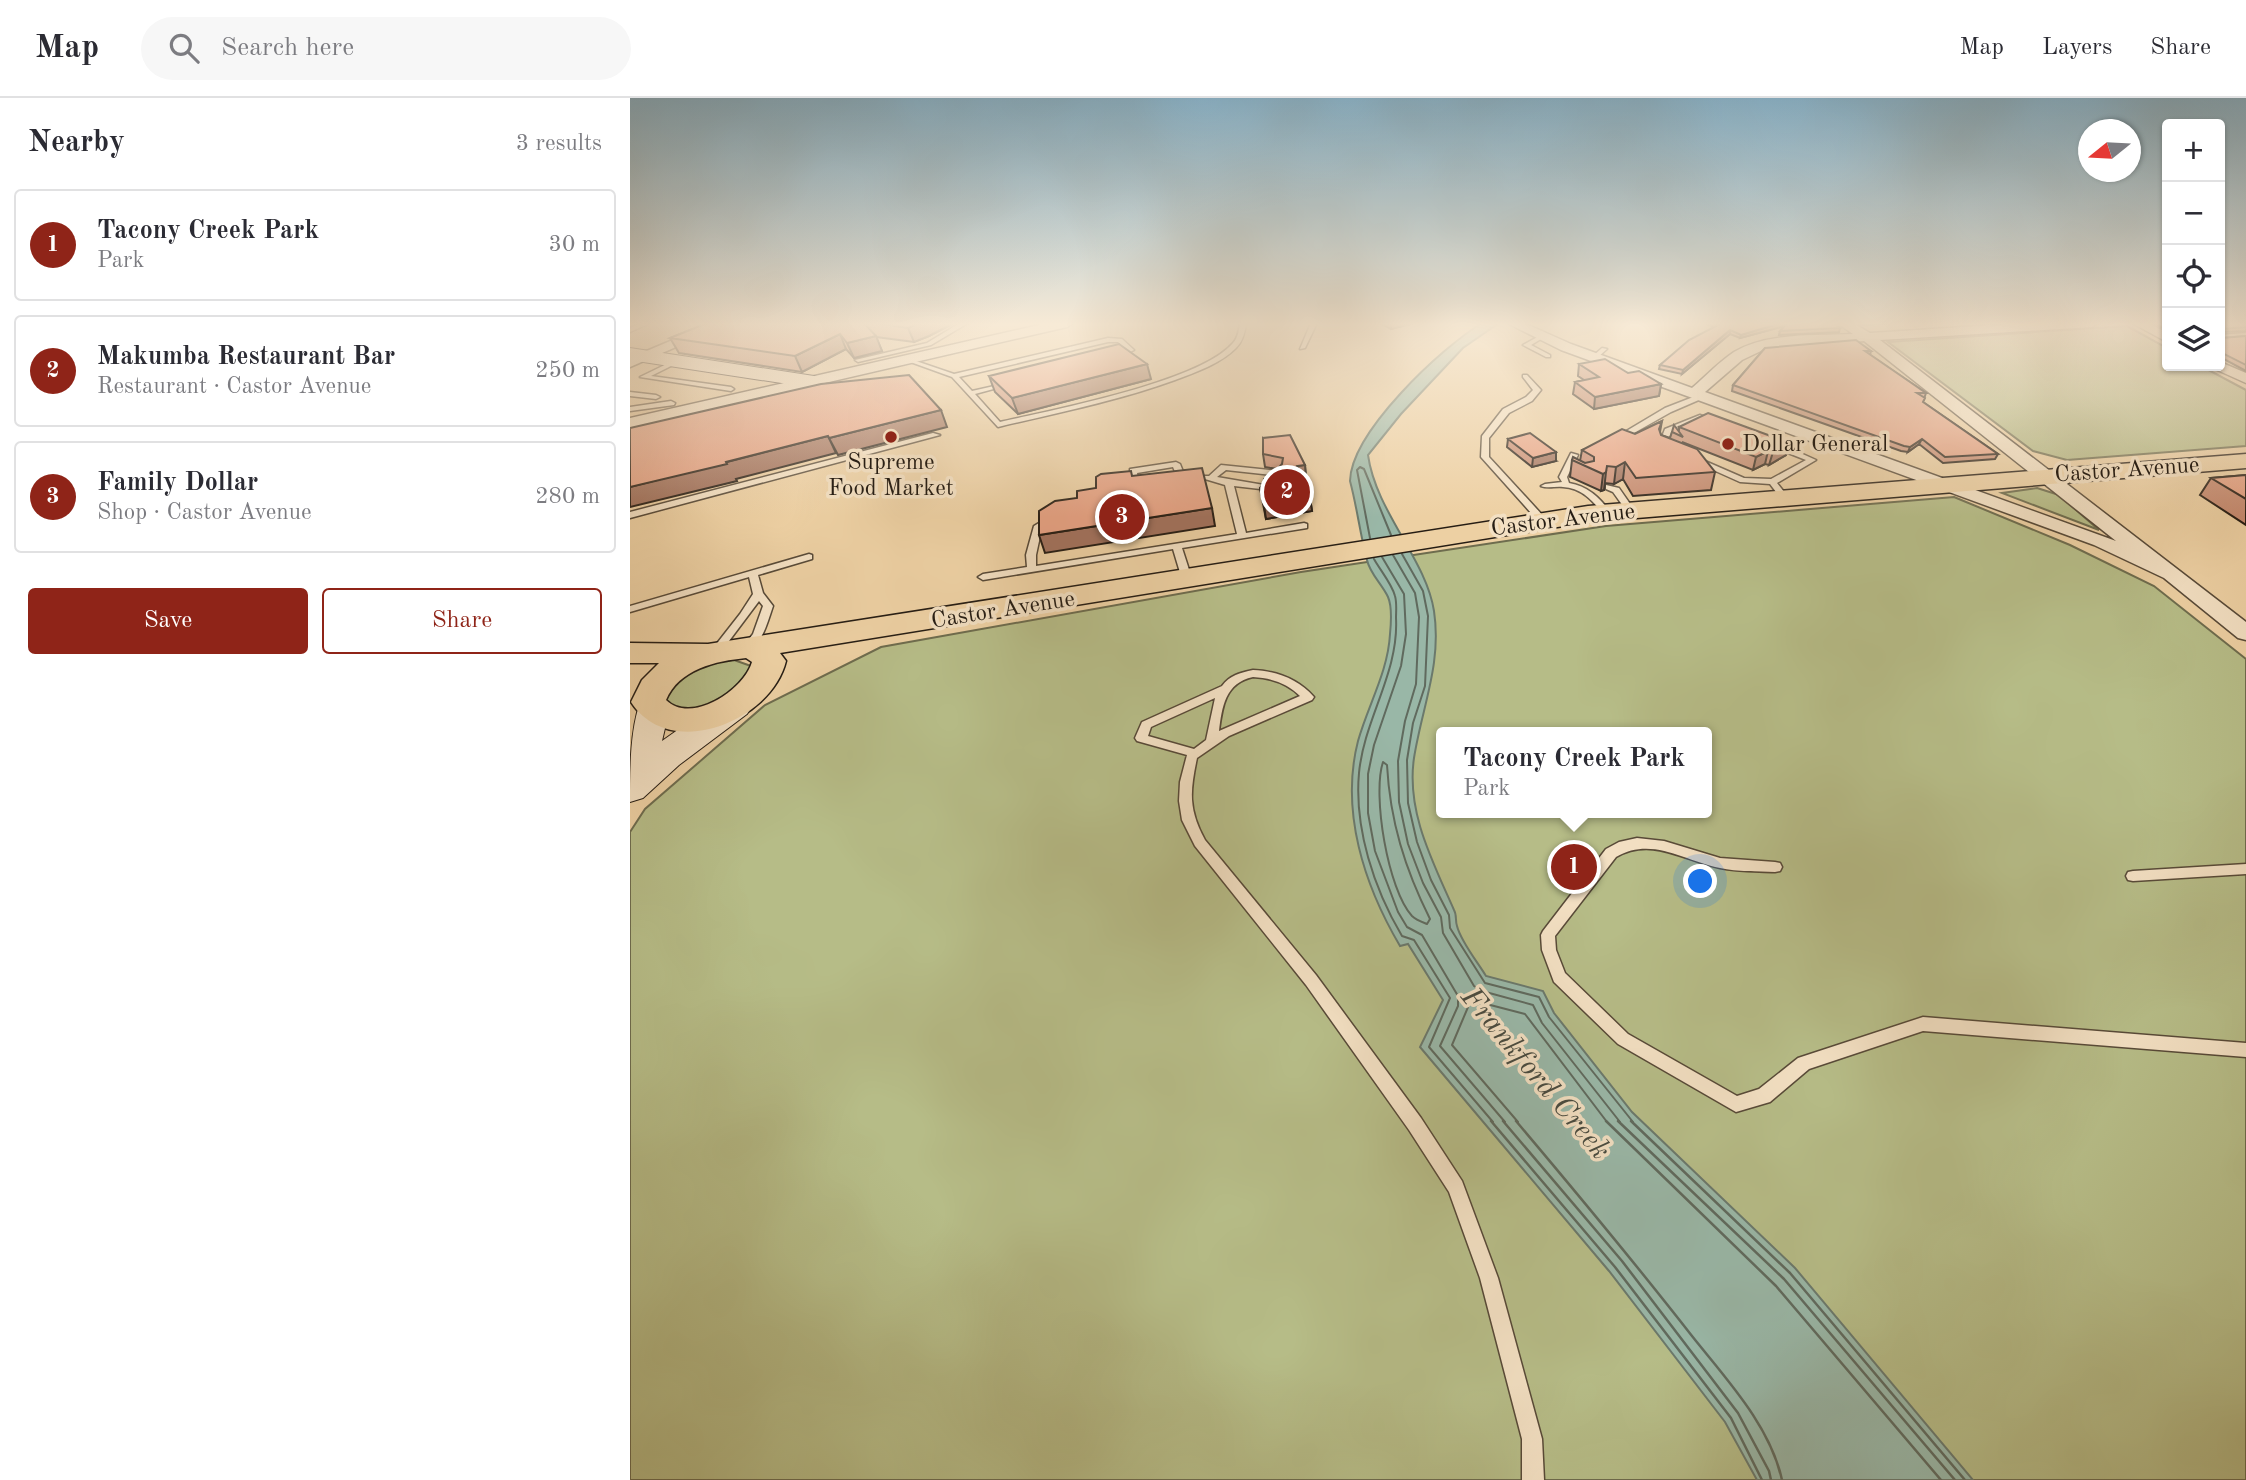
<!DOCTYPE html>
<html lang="en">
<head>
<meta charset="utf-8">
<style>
  :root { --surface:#fff; --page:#f7f7f7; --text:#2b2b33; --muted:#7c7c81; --line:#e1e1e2; --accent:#8f2418 }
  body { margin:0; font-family:"Old Standard TT",serif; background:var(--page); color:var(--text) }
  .controls { position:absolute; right:21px; top:21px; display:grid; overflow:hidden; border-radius:7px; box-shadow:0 2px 5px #0004 }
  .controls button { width:63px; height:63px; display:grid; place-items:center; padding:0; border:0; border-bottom:2px solid var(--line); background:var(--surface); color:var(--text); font:35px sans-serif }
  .compass { position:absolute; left:1448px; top:21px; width:63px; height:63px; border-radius:50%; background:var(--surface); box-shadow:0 2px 5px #0004; rotate:252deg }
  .you { position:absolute; left:1071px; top:784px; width:24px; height:24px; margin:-18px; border:5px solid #fff; border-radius:50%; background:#1a73e8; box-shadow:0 0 0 10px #1a73e833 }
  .badge { display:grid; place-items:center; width:46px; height:46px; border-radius:50%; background:var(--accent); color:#fff; font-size:23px; font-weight:700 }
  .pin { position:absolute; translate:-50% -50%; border:4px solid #fff; box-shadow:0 2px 7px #0006 }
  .popup { position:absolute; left:806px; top:629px; width:276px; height:91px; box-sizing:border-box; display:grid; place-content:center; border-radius:7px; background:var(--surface); filter:drop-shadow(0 2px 5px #0005); font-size:23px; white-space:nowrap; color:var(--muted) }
  .popup b { font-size:26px; color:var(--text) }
  .popup::after { content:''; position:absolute; left:50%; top:100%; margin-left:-14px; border:14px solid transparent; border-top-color:var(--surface) }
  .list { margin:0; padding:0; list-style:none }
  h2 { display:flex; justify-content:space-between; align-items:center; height:91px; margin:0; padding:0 28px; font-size:30px }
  h2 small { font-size:23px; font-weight:400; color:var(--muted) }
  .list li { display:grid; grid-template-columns:46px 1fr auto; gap:21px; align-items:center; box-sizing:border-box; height:112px; margin:0 14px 14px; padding:0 14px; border:2px solid var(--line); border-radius:7px }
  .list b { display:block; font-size:26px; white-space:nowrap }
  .list p { margin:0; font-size:23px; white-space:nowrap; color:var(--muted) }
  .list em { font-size:23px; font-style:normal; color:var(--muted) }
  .actions { display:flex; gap:14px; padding:21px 28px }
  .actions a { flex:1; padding:16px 0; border:2px solid var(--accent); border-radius:7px; text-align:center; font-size:24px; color:var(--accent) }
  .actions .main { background:var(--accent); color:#fff }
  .icon { flex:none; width:38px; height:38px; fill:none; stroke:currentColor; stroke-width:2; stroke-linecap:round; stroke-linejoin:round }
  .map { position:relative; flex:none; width:1616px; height:1382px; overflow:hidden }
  header { display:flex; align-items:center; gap:42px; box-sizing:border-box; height:98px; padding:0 35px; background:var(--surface); border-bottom:2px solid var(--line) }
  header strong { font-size:33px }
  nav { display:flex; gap:38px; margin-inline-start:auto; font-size:24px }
  .search { width:490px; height:63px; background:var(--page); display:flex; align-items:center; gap:18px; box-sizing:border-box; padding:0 24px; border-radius:38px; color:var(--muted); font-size:26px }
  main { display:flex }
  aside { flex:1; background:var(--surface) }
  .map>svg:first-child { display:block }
</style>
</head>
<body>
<header>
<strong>Map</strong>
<div class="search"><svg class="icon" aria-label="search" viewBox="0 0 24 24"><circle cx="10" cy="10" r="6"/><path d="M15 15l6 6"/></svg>Search here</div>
<nav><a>Map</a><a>Layers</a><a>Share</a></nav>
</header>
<main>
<aside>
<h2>Nearby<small>3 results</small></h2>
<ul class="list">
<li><span class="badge">1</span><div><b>Tacony Creek Park</b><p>Park</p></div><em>30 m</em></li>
<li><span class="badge">2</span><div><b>Makumba Restaurant Bar</b><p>Restaurant · Castor Avenue</p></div><em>250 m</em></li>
<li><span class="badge">3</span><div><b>Family Dollar</b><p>Shop · Castor Avenue</p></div><em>280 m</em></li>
</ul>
<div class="actions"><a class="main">Save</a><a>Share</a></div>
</aside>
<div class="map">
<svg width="1616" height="1382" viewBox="0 0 1616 1382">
  <rect width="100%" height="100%" fill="#edd0a3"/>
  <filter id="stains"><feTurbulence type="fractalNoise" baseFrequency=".00286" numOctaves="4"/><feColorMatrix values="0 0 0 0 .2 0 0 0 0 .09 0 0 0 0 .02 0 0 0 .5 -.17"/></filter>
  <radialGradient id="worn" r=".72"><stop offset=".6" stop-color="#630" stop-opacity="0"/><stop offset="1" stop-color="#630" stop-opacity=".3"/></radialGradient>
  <path fill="#b6bc87" stroke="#6e6c4e" stroke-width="2" fill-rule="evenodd" d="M1497,228L1537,250V268H1571L1616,292V348L1437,362L1403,353L1258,244Z
    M1407,390L1429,397L1469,432L1372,395Z
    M1324,399L1440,447L1524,488L1616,561V1382H0V734L15,711L135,607L251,549L671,474L976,428ZM811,634H1077V715H811Z
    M104,562L121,568V582L74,610L46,611L34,601C40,576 82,563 104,562Z"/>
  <path fill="#99b7a7" stroke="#6b796c" stroke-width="2" d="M852,225H869L833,250L771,316L738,357C746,414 796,461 804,513C812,566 792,609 784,660C776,714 803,764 824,812C827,817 825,822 827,828C831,844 847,863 856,878L913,893L924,915L1002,1014L1165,1170L1343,1382H1127L1095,1324L979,1173L790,949L813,902L778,846L770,848C734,787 710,713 728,643C738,607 758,574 760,536C761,526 762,508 758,499C752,486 740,476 737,462C730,436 727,409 720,383C721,334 811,250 852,225Z"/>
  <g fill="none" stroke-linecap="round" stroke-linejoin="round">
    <path stroke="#606a5e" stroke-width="2" d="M740,440L727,372L730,369L734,371L761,437
      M772,456L793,493L798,518L795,588L783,625L777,662L778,705L787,744L801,782L819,817L820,830L855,885L909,899L919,919L1003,1024
      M763,457L785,495L789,519L786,586L775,623L768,663L769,704L778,746L793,785L811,819L813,835L844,888L852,893L903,907L912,925L990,1024
      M752,459L774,496L776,536L771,568L744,647L738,676V715L745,753L768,814L777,829L792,837L828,898V908L810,948L875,1024
      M744,461C750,472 762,486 765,498C767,505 766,513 766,520C769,575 734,621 729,675C724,730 744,791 772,838L784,842L820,900L799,949L863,1024
      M753,664L757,667C760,723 775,771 800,821L797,826C792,824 786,822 782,818C758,792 742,697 753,664Z
      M888,1024L822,947L841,902L895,916L977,1024"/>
    <path stroke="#606a5e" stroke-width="2.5" d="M861,1023L985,1169L1101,1320L1132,1382
      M873,1023L992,1163L1108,1315L1139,1373L1141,1382
      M886,1023C946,1094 1005,1165 1062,1238C1096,1281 1140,1327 1152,1382
      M976,1023L1146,1188L1311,1382
      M988,1023L1154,1181L1325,1382
      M1001,1023L1160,1175L1335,1382"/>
    <defs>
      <path id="lane" d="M11,225H20L0,234V230Z
        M330,225H338L301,247L228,264L225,262L297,245Z
        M610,225H616C615,234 613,243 606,250C590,266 566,274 545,282C487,303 427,315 368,329L322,279L275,262L280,261L324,276L478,240L492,241L504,252L488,260H484V258L497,252L488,244H478L329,279L342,293L382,284V286L345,296L370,324C422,312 570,284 603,245C608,240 609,232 610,225Z
        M681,225H687L675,250L670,251Z
        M1616,235V239L1590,241V237Z
        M911,237L916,238L901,247L920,257V259H916L893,247Z
        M972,250L977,251L967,260H963V258Z
        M47,261L50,263L49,264L21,278L101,289L104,291L101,293L10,279Z
        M893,277H897L911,292L902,303L879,315L859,340V359L916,421L917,423L913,426L910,425L851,359L852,338L873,311L896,299L903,292L893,279Z
        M0,294L26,297L30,299L26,301L0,298Z
        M1071,296L1078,298L1041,314L995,340L988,338L1035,310Z
        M41,303L45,305L44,307L0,313V309Z
        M1070,317L1087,324L1083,326L1070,322L1041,334L1036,348L1039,350L1038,352L1029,351L1028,349L1035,331Z
        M303,335L310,337L0,420V414Z
        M1140,344H1146L1186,362L1147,385L1159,400L1158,402H1152L1140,386L1110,384L1061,362L1068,360L1114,380L1141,381L1176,362L1140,348Z
        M941,355L948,357L937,379L939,385C958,388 970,400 981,415L980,417H974C963,403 952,390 933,389C925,388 918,391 911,388L915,386L932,384L929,379Z
        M546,364L550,366L556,381L555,383H549L543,369L507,375L509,386L505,388L501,386L500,371Z
        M591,367L649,373L653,375L639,392L604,388L616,435L674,425L677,426V430L552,450L562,481L557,484L552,481L543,451L353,482L348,479L353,476L397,469L396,457L404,428L422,417L426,420L425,422L412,429L406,457V468L607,436L595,387L575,381L561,382L557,380L561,378H579ZM596,372L643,377L634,387L587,379Z
        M976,387L989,390L1005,413L1004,415H998L983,394L976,391Z
        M179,456L182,457V461L128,477L133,495L143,508C137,525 133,545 117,553L112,550L123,536L133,508L129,503L90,555L86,556L81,553L110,516L123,496L119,479L0,514V508Z
        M623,572C646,573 668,581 684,599L682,602L599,638L567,660C560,693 558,711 575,742L686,877L791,1020L832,1083L868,1180L912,1341L914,1382H892V1341L850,1180L819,1094L779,1032L676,887L565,748L552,722L549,703L550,684L557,657L507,643L505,640L512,624L592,588C600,577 610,575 623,572ZM623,579C641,580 657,585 670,598L589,633C592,609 595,585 623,579ZM585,600L576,642L564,651L518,638L521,629Z
        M1007,740L1034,743L1090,760L1145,764L1150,765L1152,769L1150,773L1145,774C1127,773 1108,774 1090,770C1054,763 1022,738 986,759L925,838L926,852L935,875L998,936L1107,998L1129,991L1168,960L1293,919L1616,945V959L1293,933L1179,971L1140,1004L1106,1014L988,946L924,884L912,852L911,837L913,833L976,751L989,744Z
        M1616,766V776L1503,783L1498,782L1496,778L1498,774L1503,773Z"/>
      <path id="street" d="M83,225H101L0,269V260Z
        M418,225H443L437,229L0,330V320Z
        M877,225H894L941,246L1062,290C1076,278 1089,264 1104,254C1138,234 1184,238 1223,236L1207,225H1223L1240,235L1394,225H1468L1462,229L1250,242L1616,524V542L1608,540L1534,480L1464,447L931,252ZM1234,243L1486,443L1075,294L1112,262L1133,252Z
        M1502,225H1519L1537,235V244Z
        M1590,264L1616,275V285L1585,271L1583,268H1590Z"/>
      <path id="secondary" d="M0,250L184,278L191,280L194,284L191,288L184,290L0,262Z
        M105,597L117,600L122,608L117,616L49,667L13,700L0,704C0,674 0,632 10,605L22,602L34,605L39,613L32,643L93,600Z"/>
      <path id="primary" d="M1616,356V370L958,424L150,555L156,563C141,624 39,664 1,604L12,582L29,565H0V545L78,546L958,408ZM116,560L122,564C114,592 61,627 36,602C49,571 86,563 116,560Z"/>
    </defs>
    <use href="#lane" stroke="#584a38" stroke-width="3"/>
    <use href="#street" stroke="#584a38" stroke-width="3"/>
    <use href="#secondary" stroke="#261d14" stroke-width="2"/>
    <use href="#primary" stroke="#261d14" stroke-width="3"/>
    <use href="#lane" fill="#f3e0c3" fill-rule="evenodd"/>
    <use href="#street" fill="#f3e0c3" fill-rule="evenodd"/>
    <use href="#secondary" fill="#f3e0c3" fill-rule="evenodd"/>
    <use href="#primary" fill="#edd0a3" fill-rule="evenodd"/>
  </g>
  <path fill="#c88c72" stroke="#261d14" stroke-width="2" d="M77,225H324L299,238L284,244L246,239L252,253L224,260L216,251L172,274L49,255L40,240Z
    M750,225H784L761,231Z
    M1075,225H1209L1208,228L1210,230L1209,234L1149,237L1150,233L1155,228L1110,240L1100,236L1052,276L1029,271L1030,267L1084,229Z
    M1228,225H1266L1232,227Z
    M1524,225H1537V232Z
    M1590,225H1616V233L1591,234Z
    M1590,237L1592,240L1616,238V273L1590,259Z
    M1135,250L1241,253L1240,257L1296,295L1293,304L1368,356L1365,361L1313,365L1289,346L1278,354L1271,353L1102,293L1103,287Z
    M949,266L998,275L1031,286L1029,298L964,311L943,296L945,284L954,282L948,278Z
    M359,278L521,281L388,316L365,294Z
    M1032,323L1030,334L1031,337L1040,340L1042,334L1049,332V329L1160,345L1156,357L1139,367L1135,366L1123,372L1052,344L1085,374L1081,392L1003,398L993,381L984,386L975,385L974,392L971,393L940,379L942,362L950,363L952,352L1005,336Z
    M633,340L675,367L676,380L672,381L680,400L682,413L636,421L630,390L647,371L635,369L633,356Z
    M878,341L926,363L902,369L877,349Z
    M1616,377V427L1570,397L1581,380Z"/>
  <path fill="#a2725d" stroke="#261d14" stroke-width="2" d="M289,225H324L299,238L284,244L278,230Z
    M761,225H784L761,231Z
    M1151,225H1158V227L1110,240L1111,237Z
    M1100,232V236L1052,276L1053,272Z
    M210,236L216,251L172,274L165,258Z
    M246,238L252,253L224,260L217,245Z
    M517,266L521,281L388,316L382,300Z
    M1031,286L1029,298L964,311L965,299Z
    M311,312L317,329L208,357L199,340Z
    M198,338L206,355L106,381L107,383L0,409V389Z
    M1292,341L1289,346L1278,354L1280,349Z
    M1160,345L1156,357L1139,367L1143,354Z
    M1138,353L1135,366L1123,372L1126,359Z
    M926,354V363L902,369L903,360Z
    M995,364L993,381L984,386L986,369Z
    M675,367L676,380L668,381L667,368Z
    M976,374L974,392L971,393L973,376Z
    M680,400L682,413L636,421L634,407Z
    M582,410L585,428L415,455L409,437Z"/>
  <path fill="#e8a385" stroke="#261d14" stroke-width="2" d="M77,225H234L246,238L217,245L210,236L165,258L40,240Z
    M245,225H289L278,230Z
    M1084,225H1151L1111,237L1100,232L1053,272L1030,267L1059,242L1088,227Z
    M1157,225H1204L1210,230L1150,233Z
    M1590,225H1616V229L1592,231L1590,237Z
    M1590,237L1592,240L1616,238V267L1590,254Z
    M1226,242L1241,253H1235L1296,295H1287L1295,300L1293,304L1368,356L1315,359L1292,341L1280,349L1274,348L1103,287L1135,250Z
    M489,246L517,266L382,300L359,278Z
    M975,261L998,275L1009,273L1031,286L965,299L945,284L969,279L949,266Z
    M279,277L311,312L199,340L198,338L96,364L97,366L0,389V330L191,286Z
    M1078,315L1160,345L1143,354L1138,353L1126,359L1049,329Z
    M1032,323L1029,331L1031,337L1067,351L1085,374L1006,380L995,364L986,369L977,368L976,374L973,376L942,362L943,359L955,365L964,363V359L952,352L992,331L1005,336Z
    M1044,327L1053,339L1042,334Z
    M900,335L926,354L903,360L878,341Z
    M660,337L675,367L667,368L680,400L634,407L630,390L634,386V381H639L652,366L653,360L633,356V340Z
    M572,370L582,410L409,437V413L425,403L447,400V393L466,390V379L471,376L501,373L502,378Z
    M1616,377V401L1581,380Z"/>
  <linearGradient id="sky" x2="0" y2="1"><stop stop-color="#88b5ce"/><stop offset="0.54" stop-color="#f7ead6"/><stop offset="1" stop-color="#f7ead6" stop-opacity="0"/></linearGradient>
  <rect width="1616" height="419" fill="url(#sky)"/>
  <g fill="#8f2418" stroke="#f3e0c3" stroke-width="2.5">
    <circle cx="261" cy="339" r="7"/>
    <circle cx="1098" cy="346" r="7"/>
  </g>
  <g text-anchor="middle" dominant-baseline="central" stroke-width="7" stroke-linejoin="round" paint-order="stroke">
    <g font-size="23" fill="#261d14" stroke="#f3e0c3" text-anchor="start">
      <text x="1112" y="346">Dollar General</text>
      <text x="261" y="364" text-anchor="middle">Supreme<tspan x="261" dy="26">Food Market</tspan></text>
    </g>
    <g font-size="23" fill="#261d14" stroke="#f3e0c3">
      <text transform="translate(1497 372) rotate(-4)">Castor Avenue</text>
      <text transform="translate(933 422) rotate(-7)">Castor Avenue</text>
      <text transform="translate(373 512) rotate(-9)">Castor Avenue</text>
    </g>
    <g font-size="30" font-style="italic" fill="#484b40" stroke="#f3e0c3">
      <text transform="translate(905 976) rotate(50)">Frankford Creek</text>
    </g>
  </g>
  <rect width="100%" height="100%" filter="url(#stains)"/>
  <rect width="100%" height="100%" fill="url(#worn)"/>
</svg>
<div class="controls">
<button>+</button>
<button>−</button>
<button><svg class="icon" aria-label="locate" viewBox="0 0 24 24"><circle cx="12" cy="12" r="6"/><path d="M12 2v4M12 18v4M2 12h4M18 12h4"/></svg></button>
<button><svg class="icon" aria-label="layers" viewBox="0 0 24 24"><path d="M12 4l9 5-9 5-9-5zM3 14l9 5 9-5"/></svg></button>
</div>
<svg class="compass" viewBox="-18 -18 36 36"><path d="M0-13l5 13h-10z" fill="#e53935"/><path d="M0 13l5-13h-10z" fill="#7c7c81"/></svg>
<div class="you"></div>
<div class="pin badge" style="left:944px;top:769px">1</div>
<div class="popup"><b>Tacony Creek Park</b>Park</div>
<div class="pin badge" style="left:657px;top:394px">2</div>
<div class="pin badge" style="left:492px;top:419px">3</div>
</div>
</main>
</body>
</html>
